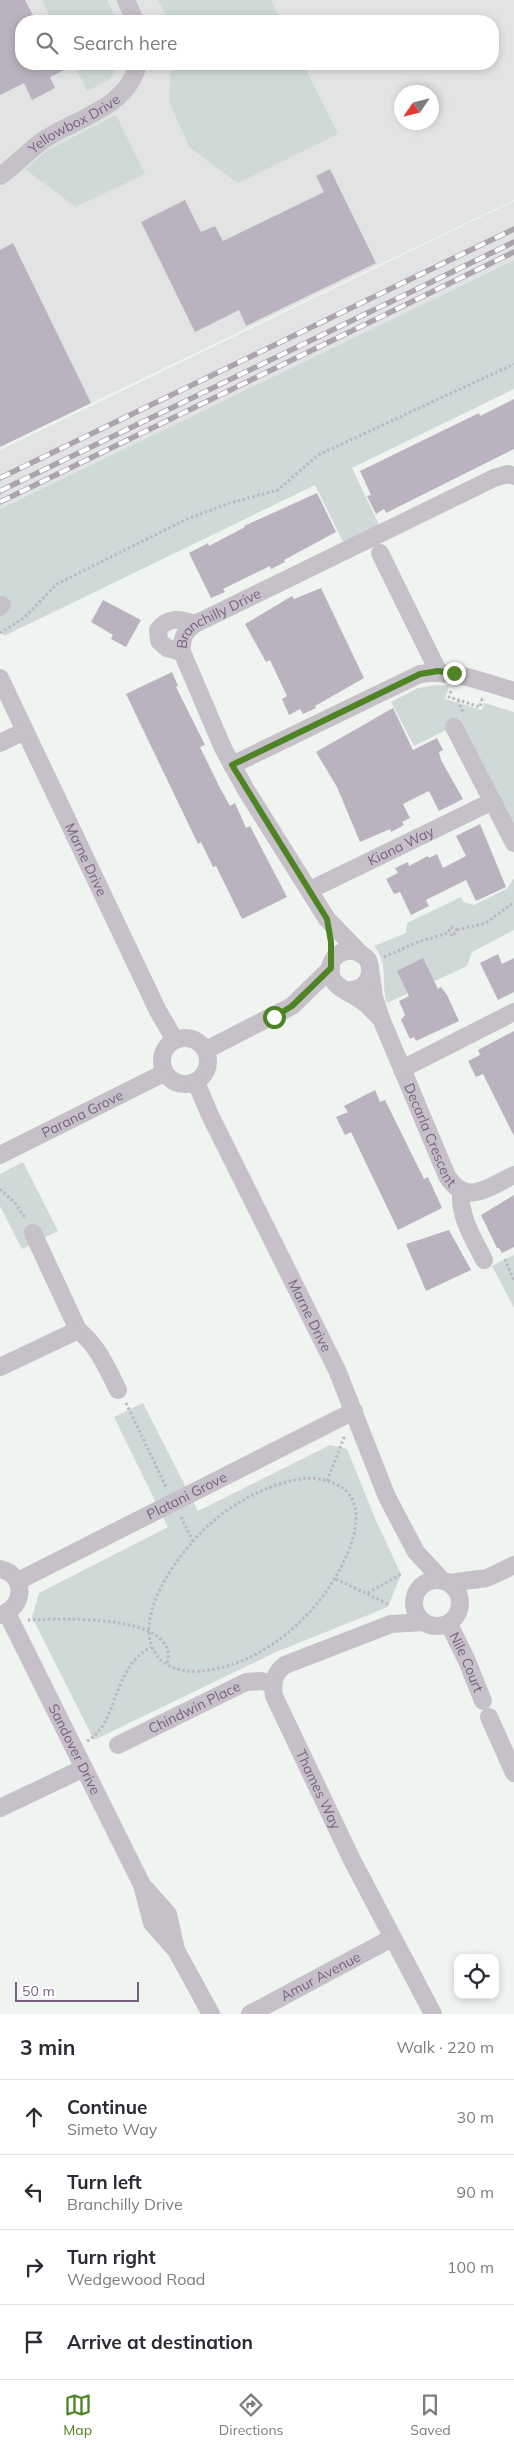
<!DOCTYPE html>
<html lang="en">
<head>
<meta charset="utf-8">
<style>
  :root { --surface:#fff; --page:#f2f2f3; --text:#2b2b33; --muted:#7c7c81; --line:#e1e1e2; --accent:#4e8424 }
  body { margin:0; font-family:Mulish,sans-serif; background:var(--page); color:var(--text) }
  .controls { position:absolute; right:15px; bottom:15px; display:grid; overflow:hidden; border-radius:10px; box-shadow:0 2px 8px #0003 }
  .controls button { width:45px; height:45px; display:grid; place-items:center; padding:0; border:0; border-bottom:1px solid var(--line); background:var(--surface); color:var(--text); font:25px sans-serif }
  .compass { position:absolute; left:394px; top:85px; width:45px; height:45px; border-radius:50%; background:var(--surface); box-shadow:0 2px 8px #0003; rotate:235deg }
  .scale { position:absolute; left:15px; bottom:12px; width:124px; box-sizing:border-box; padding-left:5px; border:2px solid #7a6083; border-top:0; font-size:14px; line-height:18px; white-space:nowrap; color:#7a6083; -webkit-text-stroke:4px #fff; paint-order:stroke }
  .stop { position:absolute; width:15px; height:15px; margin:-11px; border:4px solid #4e8424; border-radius:50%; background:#fff }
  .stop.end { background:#4e8424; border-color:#fff; box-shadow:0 1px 5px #0008 }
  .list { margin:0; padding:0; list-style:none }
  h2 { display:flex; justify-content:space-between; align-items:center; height:65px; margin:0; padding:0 20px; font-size:21px }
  h2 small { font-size:16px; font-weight:400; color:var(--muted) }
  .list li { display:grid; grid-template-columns:32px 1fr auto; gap:15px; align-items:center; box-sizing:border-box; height:75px; padding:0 20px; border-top:1px solid var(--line) }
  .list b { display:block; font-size:19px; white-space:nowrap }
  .list p { margin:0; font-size:16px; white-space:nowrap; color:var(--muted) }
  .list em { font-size:16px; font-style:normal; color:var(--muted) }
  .icon { flex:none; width:28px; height:28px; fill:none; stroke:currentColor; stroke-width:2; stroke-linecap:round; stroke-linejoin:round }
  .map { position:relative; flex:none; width:514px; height:2014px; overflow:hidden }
  .search { position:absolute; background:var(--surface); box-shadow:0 2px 8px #0003; left:15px; right:15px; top:15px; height:55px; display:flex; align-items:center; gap:12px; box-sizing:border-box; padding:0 18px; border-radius:20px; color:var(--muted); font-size:19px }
  .sheet { height:365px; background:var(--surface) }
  nav { display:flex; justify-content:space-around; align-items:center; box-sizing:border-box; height:70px; border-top:1px solid var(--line); background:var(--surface); font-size:14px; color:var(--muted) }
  nav a { display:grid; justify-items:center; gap:2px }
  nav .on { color:var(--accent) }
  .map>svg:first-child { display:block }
</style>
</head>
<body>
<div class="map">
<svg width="514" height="2014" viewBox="0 0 514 2014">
  <rect width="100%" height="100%" fill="#eff4f1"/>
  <path fill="#e2e4e4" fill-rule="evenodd" d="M0,0H514V200L0,447ZM21,21H493V64H21ZM402,92H432V122H402Z
    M514,201V260L0,509V450Z"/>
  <path fill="#ced9d8" d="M42,0H107L117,21H52Z
    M158,0H271L281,21H170Z
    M74,64H118L110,79L87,91Z
    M171,64H303L338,134L238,183L190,148L169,102Z
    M116,115L145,174L76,207L25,169L46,151Z
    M514,260V389L352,468L380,527L344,544L315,485L4,636L0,630V509Z
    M436,685L449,686L445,699L482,710L484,703L514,712V827L460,723L414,746L391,702L418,688Z
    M514,878V930L472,952L467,966L387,1003C380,982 390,967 374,946L406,933L407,923L461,897L463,902L474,905L508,888Z
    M23,1162L58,1231L22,1249L0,1206V1174Z
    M513,1255L514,1256V1308L492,1266Z
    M143,1403L198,1511L330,1445L347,1449L377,1523L401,1574L388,1607L276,1652L94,1740L32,1617L39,1593L168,1527L114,1417Z"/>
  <path fill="#bab2be" d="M0,0H25L36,21H21V64H77L50,77L55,88L32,100L24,83L0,95Z
    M330,169L376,263L246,326L239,310L195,332L141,222L185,200L201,232L215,226L223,241L324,192L316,176Z
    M13,243L91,403L0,447V250Z
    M514,399V449L386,513L384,509L376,514L367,496L371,495L360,471L479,413L480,416Z
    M317,493L336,532L284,560L285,562L271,569L270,566L223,589L225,592L211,598L189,553L208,543L209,546L245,527L244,526Z
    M321,588L364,678L315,706L316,708L303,714L300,709L289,715L282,699L287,696L270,660L266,662L245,624L292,596L294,599Z
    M103,600L141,620L126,647L111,639L113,635L91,622Z
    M172,672L178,686L176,687L205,745L200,747L220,788L230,806L235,803L246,828L250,826L287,897L242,919L216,866L213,867L201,842L198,844L126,694Z
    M393,708L413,750L437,738L443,750L439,752L441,760L463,799L439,811L429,791L403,804L410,818L402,822L404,825L391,832L390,829L360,842L337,787L316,752Z
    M480,824L506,887L476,901L466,880L426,900L429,906L411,915L400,892L394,894L386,879L398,873L395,868L408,862L409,866L428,856L429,858L437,854L443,868L466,856L456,836Z
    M498,954L502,964L514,958V992L498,1000L480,963Z
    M423,958L438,989L441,987L447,995L459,1021L416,1041L414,1037L410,1039L401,1020L405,1015L399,1001L409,996L397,971Z
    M514,1031V1136L483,1074L476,1077L468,1061L480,1055L478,1050Z
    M375,1090L380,1102L385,1100L424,1179L428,1177L442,1208L398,1230L351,1132L345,1135L336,1117L348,1112L344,1106Z
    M514,1195V1247L502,1253L499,1248H497L481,1215Z
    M449,1230L471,1270L426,1291L406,1244Z"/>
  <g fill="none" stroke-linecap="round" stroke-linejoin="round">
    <path stroke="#bcb8be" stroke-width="3" stroke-dasharray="2.5 2.5" stroke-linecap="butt" d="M0,633L24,618L57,584L187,519L230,503L278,490L318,455L514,364
      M451,691L449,697L480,707L482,699L485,700
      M458,700L463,713
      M457,930L486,923L514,902
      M384,957L418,942L448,933L451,927L457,930L453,936L448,933
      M0,1189L15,1203L26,1219
      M505,1259L514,1281
      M126,1403L167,1489
      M308,1478C400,1482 338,1586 302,1620C279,1643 247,1663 215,1669C197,1673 175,1673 161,1660C124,1624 181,1549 210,1524C237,1500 272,1482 308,1478Z
      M327,1481L345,1435
      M181,1517L193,1541
      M336,1579L390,1605
      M368,1593L403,1573
      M28,1620C56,1619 182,1612 167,1664
      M87,1741C119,1723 111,1669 151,1647"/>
    <g stroke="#c6c1c8" stroke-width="18">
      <path d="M126,0L135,21"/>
      <path id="s1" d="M0,176C16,165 29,150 45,139C79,117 127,108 138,64"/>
      <path d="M380,553L438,671"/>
      <path d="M0,607L2,605"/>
      <path d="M182,652L167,648L159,641L158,630C169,616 179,619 195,624"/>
      <path id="s2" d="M0,678L158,1011L175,1040"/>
      <path d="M454,727L514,843"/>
      <path d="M0,743L25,731"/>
      <path d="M232,765L420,674C454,669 483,682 514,691"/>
      <path id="s3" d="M310,890L493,801"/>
      <path id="s4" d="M357,950L327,919L246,790L223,748L182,652C181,639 184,632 195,624L494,478L508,474L514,476"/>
      <path id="s5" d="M371,975L374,997L382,1021L447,1176C466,1207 489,1187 514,1175"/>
      <path d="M345,990C364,992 375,977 368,960C351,939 321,957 333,980C339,990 356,995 365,1003C370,1007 374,1012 379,1017"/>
      <circle cx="185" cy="1061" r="23"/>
      <path d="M206,1050L292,1006L331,968"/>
      <path d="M402,1069L514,1012"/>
      <path id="s6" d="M196,1082L209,1113L337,1370L387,1497L416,1552L442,1580"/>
      <path id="s7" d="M0,1155L164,1073"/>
      <path d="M461,1193C459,1217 474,1239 484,1260"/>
      <path d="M33,1233L78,1330C98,1346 107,1368 118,1390"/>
      <path d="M0,1367L78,1330"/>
      <path d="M0,1569C27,1575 25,1608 0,1615"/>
      <circle cx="437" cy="1603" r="23"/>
      <path id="s8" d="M18,1581L354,1411"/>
      <path d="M449,1583L487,1578L514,1565"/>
      <path id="s9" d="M7,1613L142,1885L168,1914L176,1950"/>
      <path id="s10" d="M424,1622L391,1624L285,1665C274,1673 272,1683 274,1696L352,1860L433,2014"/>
      <path id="s11" d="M449,1624L467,1661L483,1701"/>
      <path d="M489,1717L514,1773"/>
      <path id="s12" d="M118,1745L246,1682L262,1681L272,1684"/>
      <path d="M0,1808L84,1768"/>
      <path d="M142,1885L152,1923L176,1950L211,2014"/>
      <path id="s13" d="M250,2014L392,1938"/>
    </g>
    <defs>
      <path id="rail" d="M0,478L514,229
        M0,491L514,242
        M0,502L514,252"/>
    </defs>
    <use href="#rail" stroke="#aca3af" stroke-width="5.5"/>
    <use href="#rail" stroke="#fff" stroke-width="4" stroke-dasharray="11" stroke-linecap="butt"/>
  </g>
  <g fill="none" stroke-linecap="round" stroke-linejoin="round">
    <path stroke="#4e8424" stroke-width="6" d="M274,1017L292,1006L331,968V942L327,919L232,765L420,674L438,671L454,673"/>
  </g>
  <g text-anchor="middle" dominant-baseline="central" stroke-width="5" stroke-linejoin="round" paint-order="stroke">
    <g font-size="14" fill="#7a6083" stroke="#fff">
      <text stroke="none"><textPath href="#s1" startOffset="91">Yellowbox Drive</textPath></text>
      <text stroke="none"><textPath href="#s4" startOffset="402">Branchilly Drive</textPath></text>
      <text stroke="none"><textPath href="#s3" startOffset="101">Kiana Way</textPath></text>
      <text stroke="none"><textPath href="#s2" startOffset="201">Marne Drive</textPath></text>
      <text stroke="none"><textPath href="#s7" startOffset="92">Parana Grove</textPath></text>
      <text stroke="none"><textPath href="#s5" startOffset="171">Decarla Crescent</textPath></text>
      <text stroke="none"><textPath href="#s6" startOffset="260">Marne Drive</textPath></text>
      <text stroke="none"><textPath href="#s8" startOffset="189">Platani Grove</textPath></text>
      <text stroke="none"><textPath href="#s11" startOffset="42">Nile Court</textPath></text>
      <text stroke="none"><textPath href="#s12" startOffset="85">Chindwin Place</textPath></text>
      <text stroke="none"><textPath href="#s9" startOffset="152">Sandover Drive</textPath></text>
      <text stroke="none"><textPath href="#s10" startOffset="285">Thames Way</textPath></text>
      <text stroke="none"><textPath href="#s13" startOffset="80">Amur Avenue</textPath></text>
    </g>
  </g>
</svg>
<div class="controls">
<button><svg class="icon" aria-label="locate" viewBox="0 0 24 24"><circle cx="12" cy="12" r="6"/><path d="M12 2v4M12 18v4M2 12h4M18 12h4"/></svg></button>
</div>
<svg class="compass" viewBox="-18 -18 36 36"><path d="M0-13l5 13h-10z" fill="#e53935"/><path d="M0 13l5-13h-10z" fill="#7c7c81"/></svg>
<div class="scale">50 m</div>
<div class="stop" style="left:274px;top:1017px"></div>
<div class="stop end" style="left:454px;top:673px"></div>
<div class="search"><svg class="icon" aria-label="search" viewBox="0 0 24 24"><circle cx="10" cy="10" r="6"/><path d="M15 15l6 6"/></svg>Search here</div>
</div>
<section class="sheet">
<h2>3 min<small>Walk · 220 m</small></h2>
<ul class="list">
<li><svg class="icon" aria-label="ahead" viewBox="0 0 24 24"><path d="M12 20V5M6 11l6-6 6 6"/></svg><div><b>Continue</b><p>Simeto Way</p></div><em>30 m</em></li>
<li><svg class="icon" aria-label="left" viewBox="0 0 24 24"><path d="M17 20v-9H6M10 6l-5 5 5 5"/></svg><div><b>Turn left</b><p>Branchilly Drive</p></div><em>90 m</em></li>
<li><svg class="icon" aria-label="right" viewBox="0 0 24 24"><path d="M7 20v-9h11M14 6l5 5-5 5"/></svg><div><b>Turn right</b><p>Wedgewood Road</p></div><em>100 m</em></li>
<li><svg class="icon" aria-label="arrive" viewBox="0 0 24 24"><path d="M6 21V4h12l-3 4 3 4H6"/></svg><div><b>Arrive at destination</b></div></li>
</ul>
</section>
<nav>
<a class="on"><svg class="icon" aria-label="map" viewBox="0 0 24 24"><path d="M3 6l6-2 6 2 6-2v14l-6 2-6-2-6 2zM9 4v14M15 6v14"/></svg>Map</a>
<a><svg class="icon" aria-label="directions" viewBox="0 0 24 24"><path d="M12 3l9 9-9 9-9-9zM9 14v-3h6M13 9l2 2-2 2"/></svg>Directions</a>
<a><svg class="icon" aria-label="saved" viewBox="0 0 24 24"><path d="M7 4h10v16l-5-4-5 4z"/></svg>Saved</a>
</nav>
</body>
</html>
